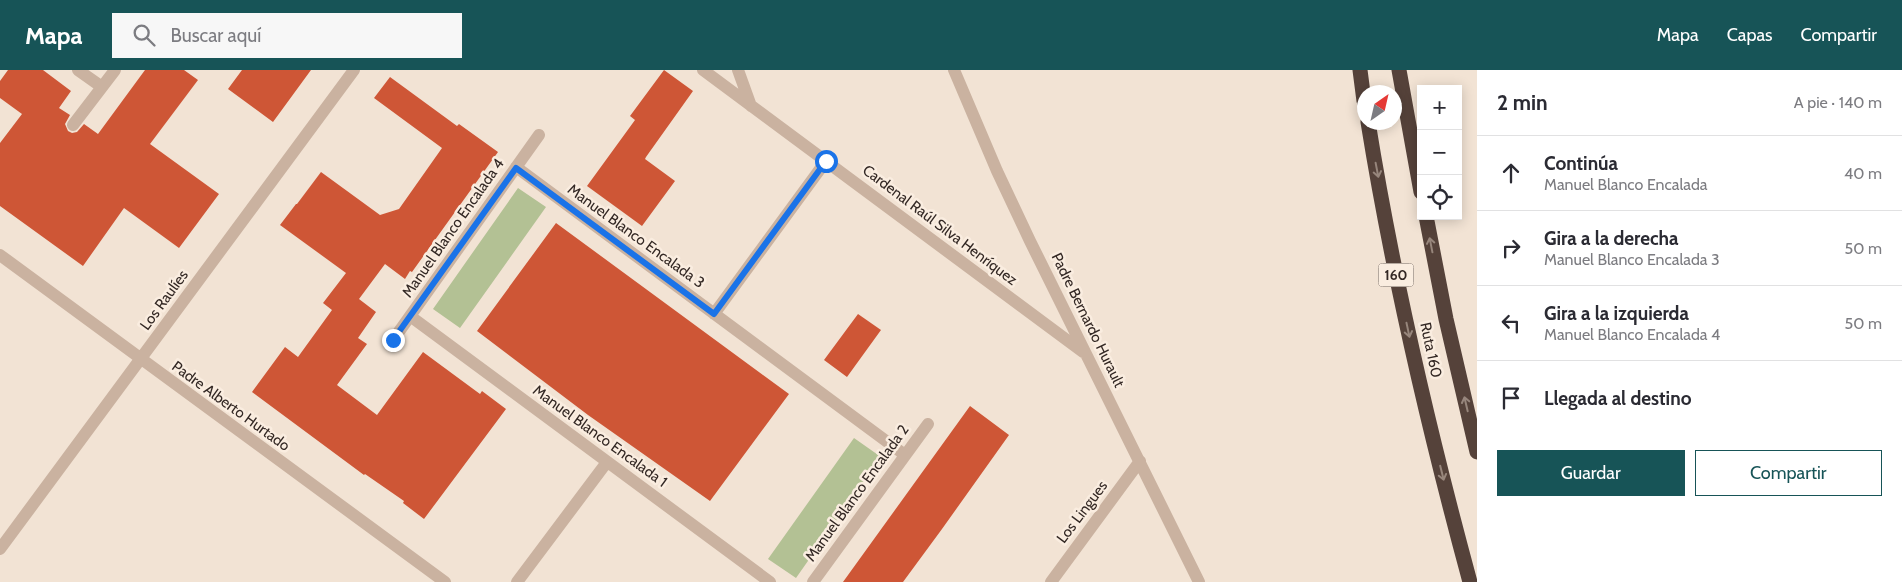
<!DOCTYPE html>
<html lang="es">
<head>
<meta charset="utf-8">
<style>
  :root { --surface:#fff; --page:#f7f7f7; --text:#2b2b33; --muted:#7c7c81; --line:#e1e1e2; --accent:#175457 }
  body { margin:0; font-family:Cabin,sans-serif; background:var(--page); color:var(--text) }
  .controls { position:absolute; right:15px; top:15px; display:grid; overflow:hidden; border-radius:0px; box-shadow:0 2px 12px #0003 }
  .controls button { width:45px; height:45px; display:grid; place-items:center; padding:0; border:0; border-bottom:1px solid var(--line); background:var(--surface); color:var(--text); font:25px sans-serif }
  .compass { position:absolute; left:1357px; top:15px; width:45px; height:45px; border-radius:50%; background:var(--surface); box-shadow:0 2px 12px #0003; rotate:34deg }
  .stop { position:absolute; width:15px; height:15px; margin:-11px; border:4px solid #1a73e8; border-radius:50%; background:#fff }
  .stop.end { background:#1a73e8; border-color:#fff; box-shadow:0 1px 5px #0008 }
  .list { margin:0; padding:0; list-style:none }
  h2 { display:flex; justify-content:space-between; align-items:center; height:65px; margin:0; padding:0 20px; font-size:21px }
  h2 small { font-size:16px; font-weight:400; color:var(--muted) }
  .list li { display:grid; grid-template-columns:32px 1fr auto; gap:15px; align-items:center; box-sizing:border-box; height:75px; padding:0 20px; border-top:1px solid var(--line) }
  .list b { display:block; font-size:19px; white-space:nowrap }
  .list p { margin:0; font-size:16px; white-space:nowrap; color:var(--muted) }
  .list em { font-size:16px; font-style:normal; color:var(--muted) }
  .actions { display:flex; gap:10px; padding:15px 20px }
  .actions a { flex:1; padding:11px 0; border:1px solid var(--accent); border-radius:0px; text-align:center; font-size:18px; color:var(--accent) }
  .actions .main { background:var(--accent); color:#fff }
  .icon { flex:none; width:28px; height:28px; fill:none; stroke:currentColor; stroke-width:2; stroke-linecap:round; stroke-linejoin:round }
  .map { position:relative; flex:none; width:1477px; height:512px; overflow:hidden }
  header { display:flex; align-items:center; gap:30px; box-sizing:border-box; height:70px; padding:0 25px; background:var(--accent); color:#fff }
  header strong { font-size:24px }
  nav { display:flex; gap:28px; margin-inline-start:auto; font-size:18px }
  .search { width:350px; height:45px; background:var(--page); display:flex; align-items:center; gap:12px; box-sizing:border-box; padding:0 18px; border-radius:0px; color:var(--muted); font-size:19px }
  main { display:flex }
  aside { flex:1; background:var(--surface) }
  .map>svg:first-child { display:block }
</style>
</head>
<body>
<header>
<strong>Mapa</strong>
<div class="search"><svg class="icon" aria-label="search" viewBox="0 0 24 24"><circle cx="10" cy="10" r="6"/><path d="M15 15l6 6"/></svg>Buscar aquí</div>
<nav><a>Mapa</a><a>Capas</a><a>Compartir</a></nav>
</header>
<main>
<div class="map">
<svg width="1477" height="512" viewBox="0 0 1477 512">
  <rect width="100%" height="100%" fill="#f2e3d4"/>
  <path fill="#b3c194" d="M518,118L546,137L460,258L433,239Z
    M854,368L881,387L796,508L768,489Z"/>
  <path fill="#ce5636" d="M8,0H43L71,21L59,38L70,45L65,54L68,61L72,63L77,62L84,54L98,64L145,0H184L198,10L150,74L219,124L179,178L124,138L83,196L0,136V73L22,44L0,28V11Z
    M242,0H311L273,52L228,19Z
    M664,0L693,21L646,87L645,89L675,111L642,156L587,116L635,50L630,46Z
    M390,7L457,56L459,54L498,82L412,202L410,201L405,209L385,194L359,229L376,242L358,268L367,274L337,315L377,345L423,282L480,324L482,321L506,339L424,449L403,433L404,431L365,404L364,405L252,322L285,277L298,287L332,240L323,233L346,203L280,155L296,134H297L321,102L380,145L399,139L442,78L374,28Z
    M556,153L789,324L710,431L588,345L477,261Z
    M858,244L881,260L847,307L824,290Z
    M970,336L1009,365L942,459L903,512H843Z"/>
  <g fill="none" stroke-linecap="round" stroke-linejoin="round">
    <path stroke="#cab2a0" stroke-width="12" d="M78,0L102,17
      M703,0L1083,282
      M738,0L751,36
      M954,0L997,101L1030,171L1199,512
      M73,55L115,0
      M516,97L905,385
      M0,185L445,512
      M714,244L826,91
      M410,246L770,512
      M393,270L539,65
      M0,479L354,0
      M517,512L607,392
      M813,512L928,354
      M1051,512L1140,391"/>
    <path stroke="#55423a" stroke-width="15" d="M1360,0L1364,31
      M1399,0L1421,122
      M1368,52C1393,207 1429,361 1470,512
      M1426,146L1446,249L1477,382"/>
  </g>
  <defs><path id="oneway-shaft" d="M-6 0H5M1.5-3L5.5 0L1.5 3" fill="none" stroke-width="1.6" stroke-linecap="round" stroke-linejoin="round" transform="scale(1.25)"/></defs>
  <g stroke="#97867c">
    <use href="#oneway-shaft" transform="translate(1377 100) rotate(79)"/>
    <use href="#oneway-shaft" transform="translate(1431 175) rotate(-101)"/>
    <use href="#oneway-shaft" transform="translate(1408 260) rotate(78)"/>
    <use href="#oneway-shaft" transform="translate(1466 334) rotate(-103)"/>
    <use href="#oneway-shaft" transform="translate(1442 403) rotate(76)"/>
  </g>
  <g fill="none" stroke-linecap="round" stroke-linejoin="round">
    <path stroke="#1a73e8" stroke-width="6" d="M393,270L516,98L714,244L826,91"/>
  </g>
  <g text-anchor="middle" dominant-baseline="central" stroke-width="5" stroke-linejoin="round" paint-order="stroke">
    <rect fill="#faede0" stroke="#6f635c" stroke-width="1" x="1378.5" y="193.5" width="35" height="23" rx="4"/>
    <g font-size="14" font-weight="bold" fill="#332824">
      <text x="1396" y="205">160</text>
    </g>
    <g font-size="15" fill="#332824" stroke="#faede0">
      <text transform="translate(940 155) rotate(37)">Cardenal Raúl Silva Henríquez</text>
      <text transform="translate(453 158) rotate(-55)">Manuel Blanco Encalada 4</text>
      <text transform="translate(636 166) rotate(36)">Manuel Blanco Encalada 3</text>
      <text transform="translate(164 230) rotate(-54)">Los Raulíes</text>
      <text transform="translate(1088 250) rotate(64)">Padre Bernardo Hurault</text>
      <text transform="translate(1431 280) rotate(78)">Ruta 160</text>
      <text transform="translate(231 336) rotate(36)">Padre Alberto Hurtado</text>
      <text transform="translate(600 366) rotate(36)">Manuel Blanco Encalada 1</text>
      <text transform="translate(857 423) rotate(-54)">Manuel Blanco Encalada 2</text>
      <text transform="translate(1082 442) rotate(-53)">Los Lingues</text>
    </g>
  </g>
</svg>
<div class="controls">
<button>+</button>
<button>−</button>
<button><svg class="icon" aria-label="locate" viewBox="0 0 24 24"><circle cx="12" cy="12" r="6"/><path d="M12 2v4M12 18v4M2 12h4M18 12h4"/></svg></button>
</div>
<svg class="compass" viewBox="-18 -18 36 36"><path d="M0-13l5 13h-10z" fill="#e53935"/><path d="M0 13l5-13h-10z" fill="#7c7c81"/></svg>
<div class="stop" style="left:826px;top:91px"></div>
<div class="stop end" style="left:393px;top:270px"></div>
</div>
<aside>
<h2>2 min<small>A pie · 140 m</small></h2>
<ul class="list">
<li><svg class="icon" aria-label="ahead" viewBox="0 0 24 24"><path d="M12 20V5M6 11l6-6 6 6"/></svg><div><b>Continúa</b><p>Manuel Blanco Encalada</p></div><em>40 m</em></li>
<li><svg class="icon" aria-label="right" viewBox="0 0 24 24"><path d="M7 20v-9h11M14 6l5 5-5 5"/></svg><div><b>Gira a la derecha</b><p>Manuel Blanco Encalada 3</p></div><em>50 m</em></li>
<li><svg class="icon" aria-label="left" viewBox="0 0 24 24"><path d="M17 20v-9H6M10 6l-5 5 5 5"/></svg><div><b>Gira a la izquierda</b><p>Manuel Blanco Encalada 4</p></div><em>50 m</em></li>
<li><svg class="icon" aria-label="arrive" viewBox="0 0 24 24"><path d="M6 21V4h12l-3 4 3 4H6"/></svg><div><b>Llegada al destino</b></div></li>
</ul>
<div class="actions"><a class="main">Guardar</a><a>Compartir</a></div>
</aside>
</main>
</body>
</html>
